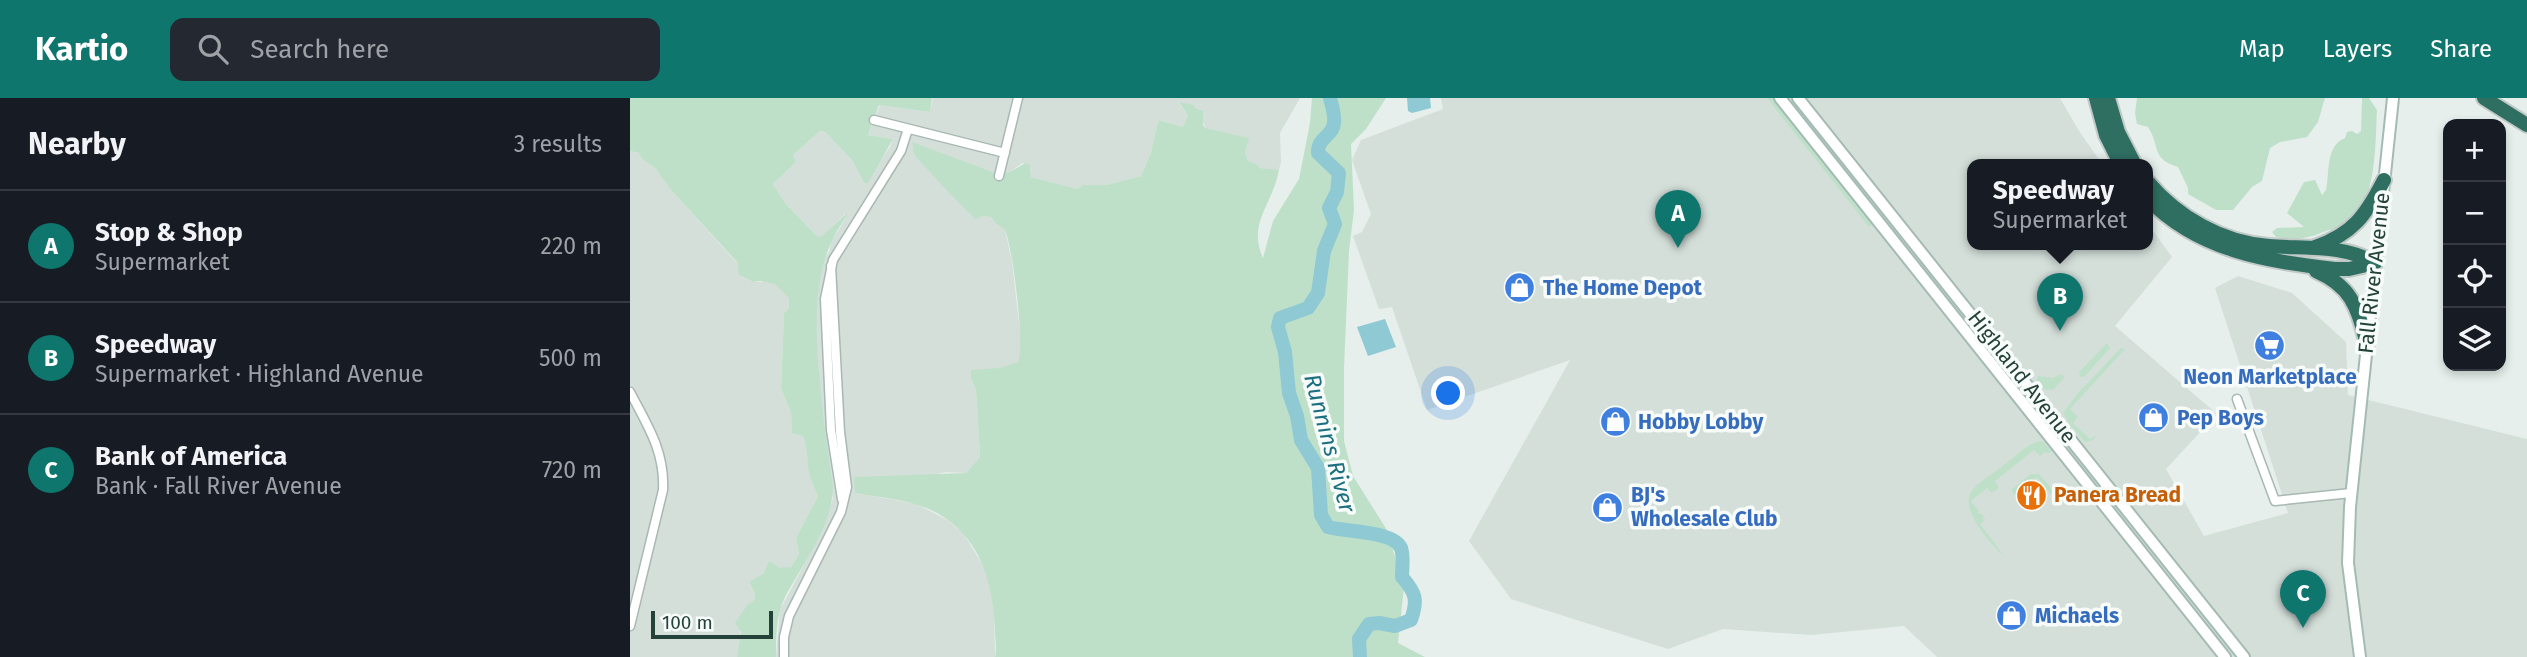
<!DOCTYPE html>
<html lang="en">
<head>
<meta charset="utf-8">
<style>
  :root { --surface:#171b24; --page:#242831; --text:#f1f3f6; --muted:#9ea1a6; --line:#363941; --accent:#0f766e }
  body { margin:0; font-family:"Fira Sans",sans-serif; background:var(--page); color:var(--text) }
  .controls { position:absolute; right:21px; top:21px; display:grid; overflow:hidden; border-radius:14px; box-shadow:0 4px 10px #0003 }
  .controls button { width:63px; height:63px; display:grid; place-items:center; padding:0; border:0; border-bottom:2px solid var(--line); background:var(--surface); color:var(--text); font:35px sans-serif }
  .scale { position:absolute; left:21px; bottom:18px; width:122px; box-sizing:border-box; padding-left:7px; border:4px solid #24423a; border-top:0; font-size:19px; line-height:24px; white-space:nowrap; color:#24423a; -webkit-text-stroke:5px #f7fbf9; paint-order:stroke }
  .you { position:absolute; left:819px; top:296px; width:24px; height:24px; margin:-18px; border:5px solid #fff; border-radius:50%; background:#1a73e8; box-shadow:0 0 0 10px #1a73e833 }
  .badge { display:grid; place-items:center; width:46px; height:46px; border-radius:50%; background:var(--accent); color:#fff; font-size:23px; font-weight:700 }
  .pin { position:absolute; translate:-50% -58px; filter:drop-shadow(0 2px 4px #0008) }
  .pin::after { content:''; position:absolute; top:37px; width:24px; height:21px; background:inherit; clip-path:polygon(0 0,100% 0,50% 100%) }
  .popup { position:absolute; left:1337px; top:61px; width:186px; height:91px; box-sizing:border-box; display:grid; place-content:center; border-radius:14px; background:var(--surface); filter:drop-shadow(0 2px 5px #0005); font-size:23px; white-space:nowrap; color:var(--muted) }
  .popup b { font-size:26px; color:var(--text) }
  .popup::after { content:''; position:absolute; left:50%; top:100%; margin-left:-14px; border:14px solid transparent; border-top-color:var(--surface) }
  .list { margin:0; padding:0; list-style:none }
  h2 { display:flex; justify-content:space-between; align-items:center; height:91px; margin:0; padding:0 28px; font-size:30px }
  h2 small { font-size:23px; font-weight:400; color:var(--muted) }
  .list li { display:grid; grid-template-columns:46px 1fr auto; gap:21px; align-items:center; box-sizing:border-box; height:112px; padding:0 28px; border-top:2px solid var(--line) }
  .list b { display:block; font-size:26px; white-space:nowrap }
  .list p { margin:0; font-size:23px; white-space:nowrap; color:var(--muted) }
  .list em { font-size:23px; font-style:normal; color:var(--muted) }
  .icon { flex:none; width:38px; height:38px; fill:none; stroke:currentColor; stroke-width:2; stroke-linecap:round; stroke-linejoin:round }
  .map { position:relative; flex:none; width:1897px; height:559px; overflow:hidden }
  header { display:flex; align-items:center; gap:42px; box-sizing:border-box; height:98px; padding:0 35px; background:var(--accent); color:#fff }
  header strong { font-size:33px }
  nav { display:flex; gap:38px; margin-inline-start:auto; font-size:24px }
  .search { width:490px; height:63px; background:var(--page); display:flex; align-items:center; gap:18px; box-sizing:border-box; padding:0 24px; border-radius:14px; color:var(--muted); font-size:26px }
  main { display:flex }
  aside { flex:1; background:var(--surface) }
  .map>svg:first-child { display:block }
</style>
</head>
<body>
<header>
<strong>Kartio</strong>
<div class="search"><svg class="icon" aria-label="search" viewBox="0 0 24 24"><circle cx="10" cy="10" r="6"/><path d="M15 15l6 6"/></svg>Search here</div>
<nav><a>Map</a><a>Layers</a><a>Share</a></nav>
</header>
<main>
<aside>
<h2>Nearby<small>3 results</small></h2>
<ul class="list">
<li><span class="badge">A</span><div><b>Stop &amp; Shop</b><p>Supermarket</p></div><em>220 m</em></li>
<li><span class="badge">B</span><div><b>Speedway</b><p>Supermarket · Highland Avenue</p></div><em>500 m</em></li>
<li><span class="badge">C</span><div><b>Bank of America</b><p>Bank · Fall River Avenue</p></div><em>720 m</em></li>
</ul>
</aside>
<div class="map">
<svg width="1897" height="559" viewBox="0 0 1897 559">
  <rect width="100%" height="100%" fill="#e6efeb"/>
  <path fill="#d4dfda" d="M303,0H670L650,35L651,64L649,72L647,73L630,70L625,65L618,63L615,55L618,40L576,30L567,12L549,5L558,18L557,22L553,29L531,22L528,24L521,54L511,78L476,87H453L447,91L442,90L401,79L400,66L392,65L380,74L366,75L283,45L285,57L314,87L352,118L361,119L365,125L375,132L382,164L390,234V259L388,264L341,280L346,292L350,359L336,375L316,374L225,395L287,406L317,422L333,435L357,474L364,508L365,559H146L150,512L189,438L203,401L191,309L185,219L188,187L195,160L199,154L201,144L217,118L215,116L192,139H188L156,106L143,86L166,64L163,57L190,33L195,34L222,62L234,85L260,49L263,41L238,37L250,7L300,14Z
    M811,0H1430L1449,33L1473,67H1342V147H1518V126L1542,159L1485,228L1587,316L1536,371L1574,438L1658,415L1585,190L1608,178L1662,195L1716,244L1718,297L1897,341V559H1307L1274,528L1181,537L1093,531L1038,551L881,501L839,443L940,262L797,312L762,209L749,211L723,138L732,134L741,116L722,62L731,42L813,11Z
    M0,53L9,55L12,61L25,70L40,91L107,165L112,179L123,184H142L154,192L159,200V210L154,215L151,290L161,315L162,335L173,338L176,346L179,357V373L188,398L166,440L169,456L161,469L134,475L119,485L125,496L124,504L117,507L109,520L111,541L107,559H0Z"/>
  <path fill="#bfe0c8" d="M0,0H302L300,14L249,7L238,37L263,41L238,85H234L222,62L195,34L190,33L163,57L166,64L143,86L156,106L188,139L192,138L216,116L217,118C185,160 185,210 188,261C191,304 196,346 203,388C203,428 173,465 155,499C146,518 146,539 146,559H107L111,534L105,525L117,507L124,503L125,496L119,484L134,475L139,463L150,470L161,469L169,456L166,440L188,398C185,391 181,382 179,374C177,362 178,351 173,338L162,335L161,315L151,290L154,215L159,210V200L145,186L130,183L123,184L109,177L107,164L40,91L25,70L12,61L9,55L0,53Z
    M682,0H756L736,31L721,46L724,112L719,153L714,270V343L723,378L757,432L774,489L768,545L795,559H365C367,550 365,541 365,532C363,482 349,434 299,411C276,401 250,400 225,395L224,379L336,375L350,359L346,292L341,280V272L369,270L388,264C395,249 383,150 375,132L365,125L361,119L352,118L346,121C339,116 286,60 284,56C283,52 283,48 282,44L366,75L380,74L395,65L400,66L401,79L447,91L453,87H476L511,78L521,54L528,24L530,22L553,29L558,18L549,4L564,7L565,10L573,13V27L576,30L619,40L615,55L618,63L625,65L630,70L649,72C643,106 617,125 633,160L643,123L669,81L680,25Z
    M1137,0H1143L1243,126L1239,129Z
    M1507,0H1695L1688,24L1677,39L1650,44L1640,50L1632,83L1622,89L1603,112H1586L1558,96V90L1548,69C1520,60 1531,49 1518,29L1507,26L1505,15Z
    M1732,0H1739L1747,12C1745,46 1748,108 1714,128C1707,132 1700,131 1693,134C1679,141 1662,142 1646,139L1642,134L1647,130L1674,129L1657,115L1674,84L1685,82L1692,97L1696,92C1700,75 1695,48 1715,40L1717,34L1722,33L1727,36L1731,33Z
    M1477,245L1480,250L1455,278L1450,279L1449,274Z
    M1491,250L1495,251L1440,311L1448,319L1443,325L1460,341L1467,337L1463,342L1455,344L1440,327L1433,315L1448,295Z
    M1431,276L1435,279L1423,292L1412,291L1406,285L1408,278L1423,280Z
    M1412,343L1422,353L1418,356L1415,354L1410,358L1404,352L1365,383L1369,390L1362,395L1357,390L1341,403L1349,413L1347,416L1351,415L1354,419L1351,421H1356L1350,426L1375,459C1362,448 1330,413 1341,394C1348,383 1365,375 1375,366C1386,358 1398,344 1412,343Z
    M1401,376H1409L1429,399L1422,398L1407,379L1385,397L1381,392Z"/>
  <path fill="#8ec9d4" d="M777,0H800L801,10L782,15L778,13Z
    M755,221L766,249L738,258L727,229Z"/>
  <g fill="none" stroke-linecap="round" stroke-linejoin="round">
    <path stroke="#8ec9d4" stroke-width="14" d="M700,0C702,8 705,17 704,24C704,38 687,39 688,55L709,75L707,94L699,110L705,126L694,153L688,195L678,210L650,220L648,229L655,254L659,295L667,318L671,342L688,370L691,417L698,429C716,434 764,433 771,450C774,458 772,470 772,479C786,495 788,502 781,522L765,528L749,525L739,526L729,541L730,559"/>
    <defs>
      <path id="minor" d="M244,22L375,55
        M369,78L388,0
        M0,294C17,327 35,353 33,392L0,528
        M1607,301L1645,403L1721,395
        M212,401L201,332L195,201L203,162L271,53L278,31
        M154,559V539L159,518L211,414L217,389L210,334L201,168"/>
      <path id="secondary" d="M1150,0L1595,559
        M1168,0L1614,559
        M1730,559L1718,465L1720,409L1763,0"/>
      <path id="motorway" d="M1466,0L1476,37L1491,67
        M1478,0L1488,34L1505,67
        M1854,0L1897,27
        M1518,84C1548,119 1592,145 1639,148C1674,151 1714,146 1745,165
        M1518,101C1569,153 1636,163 1705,171H1719L1745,165
        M1685,149C1723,136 1736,117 1754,82
        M1686,173C1723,189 1727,210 1737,246"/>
    </defs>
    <use href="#minor" stroke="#a8b8b2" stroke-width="11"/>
    <use href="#secondary" stroke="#a4bbb3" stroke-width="14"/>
    <use href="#motorway" stroke="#c2cac8" stroke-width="18"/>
    <use href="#minor" stroke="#fff" stroke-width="8"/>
    <use href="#secondary" stroke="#fff" stroke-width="10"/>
    <use href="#motorway" stroke="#2f6f62" stroke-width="14"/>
  </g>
  <defs>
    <symbol id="shop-disc" viewBox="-11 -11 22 22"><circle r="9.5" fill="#3f7fe0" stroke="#f7fbf9"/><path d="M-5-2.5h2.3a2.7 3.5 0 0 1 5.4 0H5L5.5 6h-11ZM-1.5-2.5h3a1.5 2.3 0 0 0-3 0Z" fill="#fff"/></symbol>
    <symbol id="supermarket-disc" viewBox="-11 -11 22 22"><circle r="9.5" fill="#3f7fe0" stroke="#f7fbf9"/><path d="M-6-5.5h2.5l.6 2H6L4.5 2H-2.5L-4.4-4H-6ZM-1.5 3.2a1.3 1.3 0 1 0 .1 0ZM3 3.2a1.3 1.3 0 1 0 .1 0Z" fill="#fff"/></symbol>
    <symbol id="restaurant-disc" viewBox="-11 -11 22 22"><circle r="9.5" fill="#e8710a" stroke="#f7fbf9"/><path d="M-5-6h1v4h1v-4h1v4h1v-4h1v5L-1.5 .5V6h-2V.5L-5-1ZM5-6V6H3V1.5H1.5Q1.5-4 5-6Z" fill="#fff"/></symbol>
  </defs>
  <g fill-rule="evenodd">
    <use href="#shop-disc" x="872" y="172" width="35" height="35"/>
    <use href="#supermarket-disc" x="1622" y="230" width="35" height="35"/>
    <use href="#shop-disc" x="1506" y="302" width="35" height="35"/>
    <use href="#shop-disc" x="968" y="306" width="35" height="35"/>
    <use href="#restaurant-disc" x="1384" y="380" width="35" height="35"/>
    <use href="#shop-disc" x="960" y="392" width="35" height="35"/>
    <use href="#shop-disc" x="1364" y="500" width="35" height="35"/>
  </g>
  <g text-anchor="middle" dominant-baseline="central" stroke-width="7" stroke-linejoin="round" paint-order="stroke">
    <g font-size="21" fill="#24423a" stroke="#f7fbf9">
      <text transform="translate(1744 175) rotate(-84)">Fall River Avenue</text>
      <text transform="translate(1392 279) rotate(52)">Highland Avenue</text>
    </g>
    <g font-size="21" font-weight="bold" fill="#366cbe" stroke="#f7fbf9" text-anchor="start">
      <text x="913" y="190">The Home Depot</text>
      <text x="1640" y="279" text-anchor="middle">Neon Marketplace</text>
      <text x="1547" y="320">Pep Boys</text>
      <text x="1008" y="324">Hobby Lobby</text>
      <text x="1001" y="397">BJ's<tspan x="1001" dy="24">Wholesale Club</tspan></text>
      <text x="1405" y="518">Michaels</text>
    </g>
    <g font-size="21" font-weight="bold" fill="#c56008" stroke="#f7fbf9" text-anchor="start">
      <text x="1424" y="397">Panera Bread</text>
    </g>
    <g font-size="23" font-style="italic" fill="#1c6f80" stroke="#f7fbf9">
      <text transform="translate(700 345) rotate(75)">Runnins River</text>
    </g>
  </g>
</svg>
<div class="controls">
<button>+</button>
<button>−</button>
<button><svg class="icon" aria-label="locate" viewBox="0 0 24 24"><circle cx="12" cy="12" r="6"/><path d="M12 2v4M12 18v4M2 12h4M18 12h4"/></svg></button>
<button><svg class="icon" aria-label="layers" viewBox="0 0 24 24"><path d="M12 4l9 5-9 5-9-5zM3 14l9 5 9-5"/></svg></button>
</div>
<div class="scale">100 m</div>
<div class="you"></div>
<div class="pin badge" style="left:1048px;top:150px">A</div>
<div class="pin badge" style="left:1430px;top:233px">B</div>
<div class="popup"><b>Speedway</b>Supermarket</div>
<div class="pin badge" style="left:1673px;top:530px">C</div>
</div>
</main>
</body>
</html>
